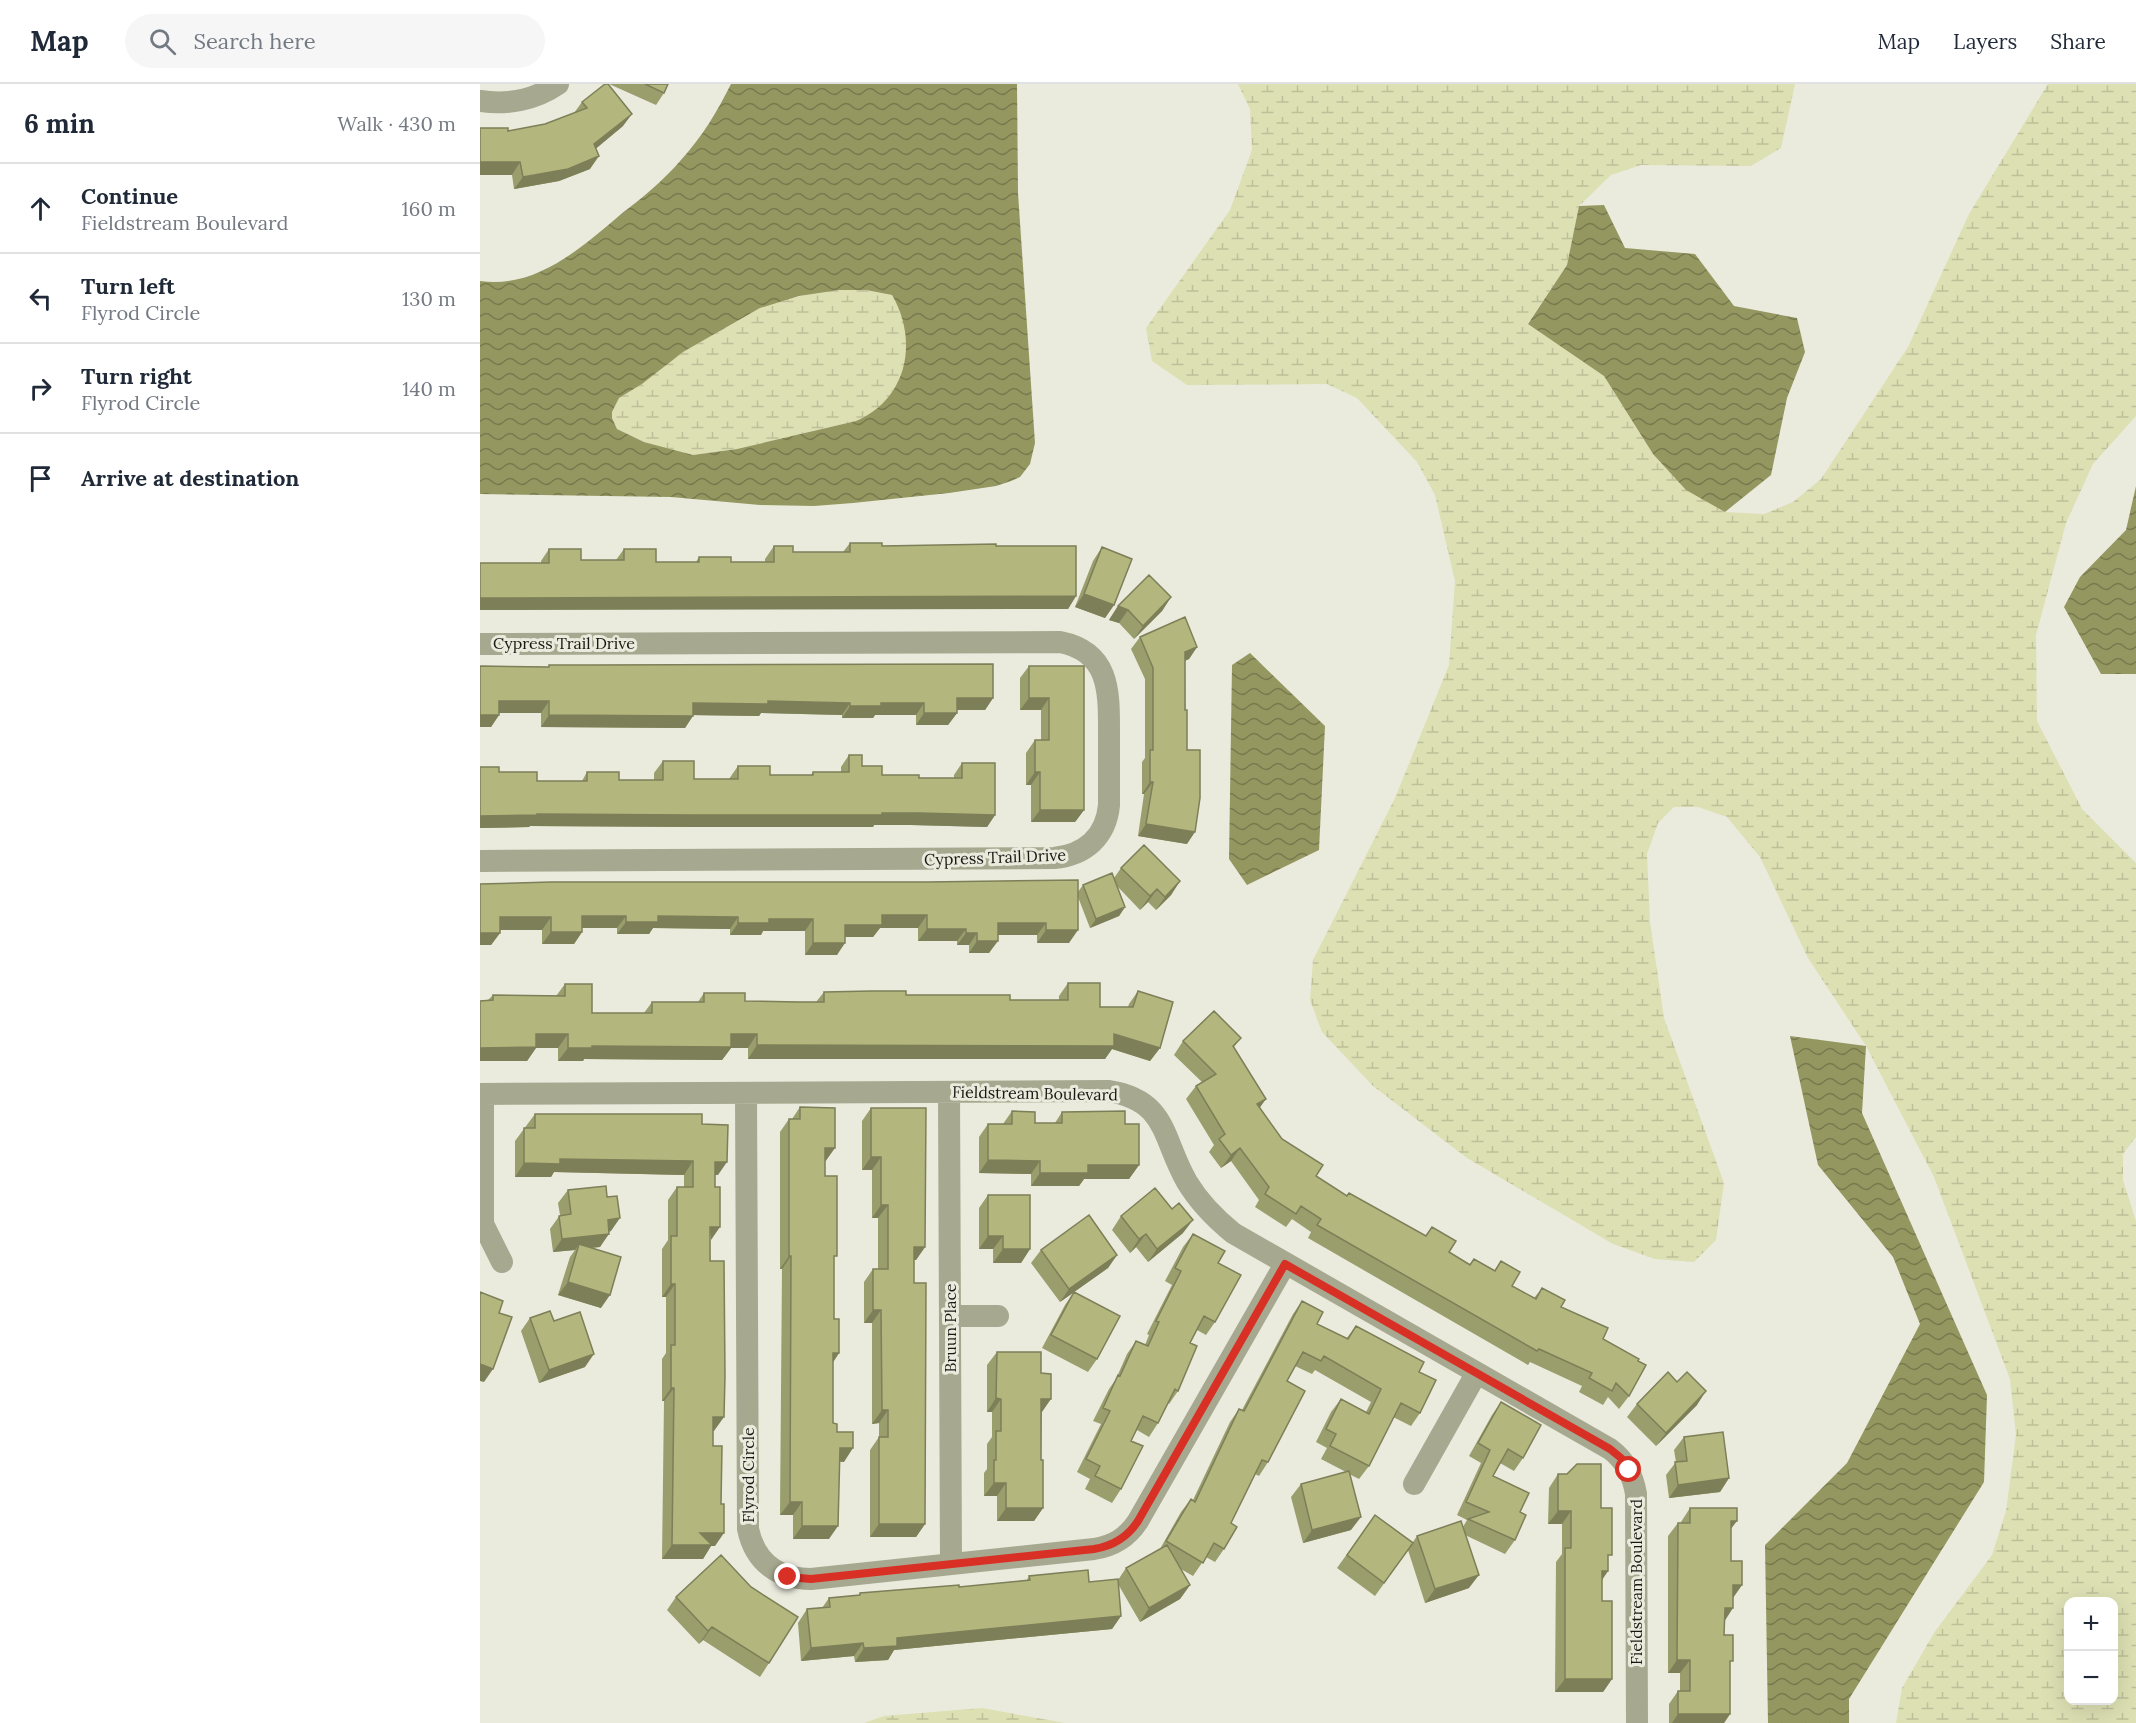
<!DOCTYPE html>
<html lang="en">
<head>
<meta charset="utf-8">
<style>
  :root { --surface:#fff; --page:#f6f6f7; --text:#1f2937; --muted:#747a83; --line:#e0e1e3 }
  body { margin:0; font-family:Lora,serif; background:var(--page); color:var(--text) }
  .controls { position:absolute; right:18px; bottom:18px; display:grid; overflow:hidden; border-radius:12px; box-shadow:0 6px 24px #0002 }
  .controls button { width:54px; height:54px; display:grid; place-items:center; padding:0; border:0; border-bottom:2px solid var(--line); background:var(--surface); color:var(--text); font:30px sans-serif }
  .stop { position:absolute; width:18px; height:18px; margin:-14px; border:4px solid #d93025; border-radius:50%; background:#fff }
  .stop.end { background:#d93025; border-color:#fff; box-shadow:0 2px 6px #0008 }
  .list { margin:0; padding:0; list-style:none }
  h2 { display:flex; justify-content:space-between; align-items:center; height:78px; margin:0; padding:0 24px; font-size:26px }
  h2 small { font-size:20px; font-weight:400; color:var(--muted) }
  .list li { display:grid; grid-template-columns:39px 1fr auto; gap:18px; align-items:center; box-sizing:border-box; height:90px; padding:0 24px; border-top:2px solid var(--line) }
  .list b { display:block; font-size:22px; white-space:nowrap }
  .list p { margin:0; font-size:20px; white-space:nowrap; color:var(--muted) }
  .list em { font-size:20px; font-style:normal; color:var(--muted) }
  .icon { flex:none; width:33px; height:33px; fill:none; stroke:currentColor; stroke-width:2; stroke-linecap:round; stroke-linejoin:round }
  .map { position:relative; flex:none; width:1656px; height:1639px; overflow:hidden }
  header { display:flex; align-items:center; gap:36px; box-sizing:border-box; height:84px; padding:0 30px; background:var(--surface); border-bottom:2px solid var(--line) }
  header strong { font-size:28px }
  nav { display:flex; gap:33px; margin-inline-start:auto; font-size:21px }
  .search { width:420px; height:54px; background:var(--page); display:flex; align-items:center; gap:15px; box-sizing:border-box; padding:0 21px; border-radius:33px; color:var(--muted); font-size:22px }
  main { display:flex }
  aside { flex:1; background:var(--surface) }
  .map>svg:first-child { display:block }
</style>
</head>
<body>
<header>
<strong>Map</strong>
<div class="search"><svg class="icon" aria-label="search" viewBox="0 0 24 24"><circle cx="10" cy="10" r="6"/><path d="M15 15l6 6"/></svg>Search here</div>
<nav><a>Map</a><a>Layers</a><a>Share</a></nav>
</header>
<main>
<aside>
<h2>6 min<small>Walk · 430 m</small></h2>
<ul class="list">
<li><svg class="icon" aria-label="ahead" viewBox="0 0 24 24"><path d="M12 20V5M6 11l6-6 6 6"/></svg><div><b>Continue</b><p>Fieldstream Boulevard</p></div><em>160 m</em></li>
<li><svg class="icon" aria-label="left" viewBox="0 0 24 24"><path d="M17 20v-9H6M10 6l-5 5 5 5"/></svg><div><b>Turn left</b><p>Flyrod Circle</p></div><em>130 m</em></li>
<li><svg class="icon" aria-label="right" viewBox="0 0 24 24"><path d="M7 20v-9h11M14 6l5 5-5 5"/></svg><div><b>Turn right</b><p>Flyrod Circle</p></div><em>140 m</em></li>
<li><svg class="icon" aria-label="arrive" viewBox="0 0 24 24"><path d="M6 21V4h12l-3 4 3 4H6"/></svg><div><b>Arrive at destination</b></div></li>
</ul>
</aside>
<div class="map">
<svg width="1656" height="1639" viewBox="0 0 1656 1639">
  <defs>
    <pattern id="wetland-marsh" width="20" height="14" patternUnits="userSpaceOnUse" patternTransform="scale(1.5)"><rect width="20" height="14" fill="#dde0b3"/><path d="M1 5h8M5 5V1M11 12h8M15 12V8" fill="none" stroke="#bdc099"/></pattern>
    <pattern id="water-waves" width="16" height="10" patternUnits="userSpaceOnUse" patternTransform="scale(1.5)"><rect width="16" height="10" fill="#949760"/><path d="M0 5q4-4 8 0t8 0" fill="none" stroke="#787a4e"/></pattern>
  </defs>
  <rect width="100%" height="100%" fill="#eaebdd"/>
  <path fill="url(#wetland-marsh)" fill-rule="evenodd" d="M758,0H1315L1301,64L1271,82L1161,81L1131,91L1099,122L1087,181L1048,239L1124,292L1173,370L1245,428L1284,430L1313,418L1341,395L1428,263L1489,130L1568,0H1656V332L1613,380L1586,439L1556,551L1557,637L1602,725L1656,779V1053L1643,1070V1096L1656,1137V1639H1416L1422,1604L1454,1549L1512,1471L1526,1427L1536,1351L1530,1295L1454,1093L1386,962L1328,874L1280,773L1247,733L1218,723H1194L1178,739L1167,770L1170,838L1184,934L1244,1099L1236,1156L1214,1178L1175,1175L1133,1160L987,1074L893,1002L842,948L830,916L833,876L915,714L969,581L975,497L955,411L937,378L877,314L847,300L707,301L672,277L666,244L750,126L772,66L770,25ZM1588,1518H1634V1616H1588Z
    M359,206H386L412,211C415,217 419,222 421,228C425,237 426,250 426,260C426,295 409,324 376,337L257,365L213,371L164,358L137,345L132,334V328L139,314L162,300L203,268L280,224L299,217L339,208Z
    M502,1624L585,1639H384L404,1632Z"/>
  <path fill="url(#water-waves)" fill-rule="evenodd" d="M251,0H537L538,109L555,359L550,380L540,393L531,397L516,402L469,409L373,419L334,422L280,421L191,413L0,410V197C56,205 101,164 140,131C162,114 183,97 201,76C222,53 237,28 251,0ZM359,206H386L412,211C439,257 427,316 376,337L257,365L213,371L164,358L137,345L132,334V328L139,314L162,300L203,268L280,224L319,212Z
    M1124,121L1145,164L1215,170L1254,222L1317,234L1325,268L1307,314L1291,391L1245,428L1206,406L1173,370L1124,292L1048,240L1087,181L1099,122Z
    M1656,402V590H1621L1584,523L1600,493L1646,446Z
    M770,569L845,642L839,766L767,801L749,775L752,581Z
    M1310,952L1386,962L1382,1029L1507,1311L1504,1398L1369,1615V1639H1288L1285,1461L1367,1379L1440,1240L1413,1173L1338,1081Z"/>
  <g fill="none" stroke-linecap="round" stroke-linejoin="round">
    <path stroke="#a7a890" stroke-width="22" d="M0,17C27,21 55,16 78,0
      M0,560L580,558C631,568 629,609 629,651C629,674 629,698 629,721C626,753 605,771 574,774L0,777
      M469,1008L471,1480
      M266,1009L268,1445C275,1478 298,1495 331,1495L614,1465C633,1462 647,1454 658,1437L805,1180
      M0,1010L628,1007C688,1016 682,1055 707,1098C719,1118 736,1135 753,1149L1130,1365C1145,1376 1153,1391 1156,1410L1157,1639
      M3,1010V1140L22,1178
      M470,1232H518
      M934,1400L996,1290"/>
  </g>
  <path fill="#9a9d6c" d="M129,0H188L184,9L176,21Z
    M102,18L143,42L116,64L110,85L79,97L34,105L32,91H0L28,47L65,40L94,29Z
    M370,459L402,462H516L596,512L588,525L61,479V477L69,465L101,476H136L144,465L176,478H216L219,473L251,478H285V475L294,462L313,468H363Z
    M622,463L634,521L625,534L595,523L613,477Z
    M691,513L682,527L654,555L639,539L629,536L638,522Z
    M660,553L717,563L709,575L705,577L707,760L658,752L664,710H662V678L665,674V595L651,565Z
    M69,581L513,614L505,626H477V629L468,641H436V631H395L393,634H362V631L281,629L279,632L213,631L205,644L61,643V629H19V631L11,643H0V582L68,583Z
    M549,582H604V726L595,738H551V701H546V669L555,656H561V626H540V594Z
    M369,671L382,682L402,691L439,694H474V691L482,679L515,731L507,743L431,741H394L393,743H206L50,742L49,743L0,744V683L57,697H102L107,688L139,696H174V689L183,677L214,695H249L258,682L290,691H331L333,688H361V683Z
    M641,784L700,797L691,811L676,826L668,818L660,826L637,802L645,823L639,832L610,844L598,813L589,859H557V851H518L509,869H489V861H477V857H438V844H400L393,853H365L357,871H325V847H283L281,851H250V845L173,844L169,850H137V844H102V848L94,860H62V846H20V849L11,861H0V800L598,808L603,801L634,794Z
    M588,899L620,923H648L649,920L658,907L680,964L670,977L632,965L625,975H268V964H251L242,976L104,975L103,977H78V964H56L47,977H0V917L8,916L13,911L76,912L85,900L112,929H164L172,918H218L224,909L265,917L336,918L344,908L426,911L530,916H579V912Z
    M761,954L754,963L780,1024L802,1055L836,1092L867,1112L869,1109L945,1152L952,1143L969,1168L990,1180L994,1175L1014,1187L1021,1177L1032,1202L1054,1214L1062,1204L1081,1223L1123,1255L1149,1312L1139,1325L1128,1313L1123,1321L1099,1308L1102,1302L1050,1278L1048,1281L828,1154L831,1148L812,1135L806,1143L775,1123L779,1116L751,1077L741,1084L729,1068L734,1061L706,1015L716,1002L722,998L694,971L703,957Z
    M320,1023L345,1078V1092L354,1177V1235L359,1269L353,1278V1339L357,1348L364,1378L360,1377L349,1455H313V1431H300L302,1185H300V1048L309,1035H312Z
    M391,1024L445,1163L436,1176H434V1199L445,1440L436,1453H390V1366L399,1353V1339L392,1340V1239H384V1198L393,1185H398V1134H392V1086H382V1037Z
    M532,1027L555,1039H575L582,1028L645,1040L659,1081L649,1095H604L599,1102H551V1090L499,1089V1053L508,1040H523Z
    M55,1030L222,1040L238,1091H235L230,1156L234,1347H233L235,1462H231L223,1475H182L184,1317H182V1275L186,1269V1213H182V1165L188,1156V1116L197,1103H204V1091L74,1088L71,1093H35V1057Z
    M88,1106L131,1147L129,1148L120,1163L111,1164L121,1224L78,1211L90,1173L95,1166L73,1168L70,1145L80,1131L78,1119Z
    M508,1111L550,1165L541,1179H513V1165H499V1124Z
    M641,1132L703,1149L668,1178L656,1163L650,1169L632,1146Z
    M713,1150L738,1179L735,1238L726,1251L717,1246L710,1259L698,1307L689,1320L688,1319L678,1339L669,1353L657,1346L651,1357L641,1405L632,1419L605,1405L610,1395L597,1388L621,1340L613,1337L629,1305L636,1295L647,1270L656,1257L665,1261L669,1251L667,1250L692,1201L685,1197L703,1163Z
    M561,1166L637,1171L628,1184L594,1208L617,1275L608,1288L562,1264L585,1221L593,1209L580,1218L551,1179Z
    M822,1217L837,1240L866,1255L876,1242L939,1288L940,1329L931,1342L913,1333L889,1382L879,1395L869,1390L871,1446L823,1459L811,1413L821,1400L866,1388L841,1375L847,1364L836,1358L851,1328L861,1315L886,1328L891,1318L835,1286L832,1290L815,1282L807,1297L788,1378L779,1392L775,1390L751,1439L744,1465L735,1478L726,1473L713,1492L699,1484L710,1501L700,1515L660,1538L638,1500L641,1532L632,1545L414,1566L408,1576L375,1578L374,1572L321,1577L318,1539L327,1525L342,1524L349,1514L379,1511L380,1509L479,1503L547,1496L549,1492L609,1498L638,1496L646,1484L680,1465L701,1428L711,1415L713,1416L750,1338L759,1325L762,1326L813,1230Z
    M50,1234L74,1237L105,1283L59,1299L41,1247Z
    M517,1268L561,1289L562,1328L561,1376L563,1424L554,1437H517V1412H504V1389L507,1385V1360L512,1353V1328H507V1281Z
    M1197,1298L1217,1321L1176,1362L1147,1333L1157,1320Z
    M1021,1318L1043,1374L1034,1387L1020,1379L1013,1392L1040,1428L1035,1456L1025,1470L985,1451L989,1504L945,1519L928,1466L895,1512L857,1484L895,1431L933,1458L937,1452L983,1443L987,1436L977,1431L1001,1379L989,1372L1012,1331Z
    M1204,1353L1249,1394L1240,1408L1189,1414L1186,1391L1196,1378L1194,1366Z
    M1078,1390L1121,1424L1128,1476V1487L1122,1496V1517L1132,1595L1123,1608H1075L1076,1478L1082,1470V1440H1068L1069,1404Z
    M1210,1424L1251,1445V1477L1262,1501L1253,1513L1244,1537V1551L1250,1580V1630L1244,1639H1189V1620L1198,1607H1200V1589H1188V1452L1198,1439H1201V1438Z
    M196,1513L289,1579L280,1593L223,1556L219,1560L187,1526Z"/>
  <path fill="#7d7f58" d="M152,30L143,42L106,73L114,60Z
    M119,72L110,85L79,97L34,105L43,93Z
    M0,78H40L32,91H0Z
    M604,510L634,521L625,534L595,523Z
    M596,512L588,525L0,526V514Z
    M691,513L682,527L654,555L663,542Z
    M638,522L648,526L639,539L629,536Z
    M717,563L709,575L696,580L705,568Z
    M477,614H513L505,626H468Z
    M549,614H569L561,626H540Z
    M19,617H69L61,629H11Z
    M288,617L370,619L362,631L281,629L279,632L205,631L213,619Z
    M401,619H444L436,631H395L393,634H362L370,622Z
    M444,629H477L468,641H436Z
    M0,631H19L11,643H0Z
    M69,631L213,632L205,644L61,643Z
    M555,688H560L551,701H546Z
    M670,698H673L664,710H662Z
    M560,726H604L595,738H551Z
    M439,729L515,731L507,743L431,741H394L393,743H206L50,742L49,743L0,744V732L57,730Z
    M666,740L715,748L707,760L658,752Z
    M700,797L691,811L676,826L685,813Z
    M677,805L668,818L660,826L670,812Z
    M645,823L639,832L610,844L616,835Z
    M402,831H447L438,844H400L393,853H357L365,841Z
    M102,832H146L137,844H94Z
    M178,832L258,833L250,845L173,844L169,850H137L146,838Z
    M20,833H71L62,846H11Z
    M289,835H333L325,847H283L281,851H250L258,839Z
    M518,839H566L557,851H509Z
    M447,845H486L477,857H438Z
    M566,846H598L589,859H557Z
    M71,848H102L94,860H62Z
    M0,849H20L11,861H0Z
    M486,849H497L489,861H477Z
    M497,857H518L509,869H489Z
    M333,859H365L357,871H325Z
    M56,950H88L78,964H56L47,977H0V964Z
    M251,950H277L268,964H251L242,976L104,975L103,977H78L88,964Z
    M634,950L680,964L670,977L632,965L625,975H268L277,961Z
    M786,1015L776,1029L777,1020Z
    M345,1064H355L345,1078Z
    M760,1064L751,1077L741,1084L751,1071Z
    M391,1073H401L392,1086H382Z
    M80,1075L213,1077L204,1091L74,1088L71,1093H35L44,1079Z
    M508,1076L560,1077L551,1090L499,1089Z
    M235,1078H247L238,1091H226Z
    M608,1081H659L649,1095H604L599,1102H551L560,1089Z
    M401,1121H408L398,1134H392Z
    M140,1134L131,1147L119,1149L128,1136Z
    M713,1136L703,1149L668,1178L677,1165Z
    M230,1143H240L231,1156Z
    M129,1150L120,1163L97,1165L99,1160L95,1166L73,1168L82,1155Z
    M666,1150L656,1163L650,1169L659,1155Z
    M508,1152H523L513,1165H499Z
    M434,1163H445L436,1176H425Z
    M523,1165H550L541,1179H513Z
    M637,1171L628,1184L580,1218L589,1205Z
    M309,1172H311L302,1185H300Z
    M88,1198L130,1211L121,1224L78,1211Z
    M191,1200H195L186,1213H182Z
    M393,1226H401L392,1239H384Z
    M353,1269H359L350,1283Z
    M114,1270L105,1283L59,1299L69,1286Z
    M0,1280L13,1285L4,1298L0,1297Z
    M191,1304H194L184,1317H182Z
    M1226,1307L1217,1321L1176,1362L1186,1349Z
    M516,1314L521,1315L512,1328H507Z
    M561,1315H571L562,1328H552Z
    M402,1326H408L399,1339L392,1340Z
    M233,1333H244L234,1347H224Z
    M360,1364H373L364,1378L351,1377Z
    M1249,1394L1240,1408L1189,1414L1198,1401Z
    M514,1399H526L517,1412H504Z
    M310,1418H322L313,1431H300Z
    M526,1424H563L554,1437H517Z
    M1078,1427H1091L1082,1440H1068Z
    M881,1433L871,1446L823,1459L832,1446Z
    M1251,1437H1257L1247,1450Z
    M399,1440H445L436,1453H390Z
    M322,1442H358L349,1455H313Z
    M220,1449H244L235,1462H231L223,1475H182L192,1461Z
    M1122,1487H1128L1119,1500Z
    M999,1491L989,1504L945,1519L955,1505Z
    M710,1501L700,1515L660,1538L669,1524Z
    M1253,1501H1262L1253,1514Z
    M1245,1524H1253L1244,1538Z
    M641,1532L632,1545L414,1566L408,1576L375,1578L384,1564L417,1554Z
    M232,1543L223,1556L219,1560L228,1547Z
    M383,1559L374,1572L321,1577L331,1564Z
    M1197,1576H1210L1200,1589H1188Z
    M1085,1595H1132L1123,1608H1075Z
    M1198,1630H1250L1244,1639H1192Z"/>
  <path fill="#b3b67d" stroke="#7d7f58" stroke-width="1.5" d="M125,0H128L152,30L114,60L119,72L88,85L43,93L40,78H0V44H28V47L65,40L107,24L102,18Z
    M165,0H188L184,9Z
    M370,459H402V462L516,460V462H596V512L0,514V479H69V465H101V476H144V465H176V478H219V473H251V478H294V462H313V468H370Z
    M622,463L652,475L634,521L604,510Z
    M669,491L691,513L663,542L648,526L638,522Z
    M705,533L717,563L705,568V626H707V666H720V714L715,748L666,740L673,698H670V666H673V584L660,553Z
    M513,580V614H477V629H444V619H401V622H370V619L288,617V620L213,619V632L69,631V617H19V631H0V582L69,583V581H107Z
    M549,582H604V726H560V688H555V656H569V614H549Z
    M369,671H382V682H402V691H439V694H482V679H515V731L439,729H402V731H214L57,730V731L0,732V683H19V688H57V697H107V688H139V696H183V677H214V695H258V682H290V691H333V688H369Z
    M664,761L700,797L685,813L677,805L670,812L641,784Z
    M632,789L645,823L616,835L603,801Z
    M598,796V846H566V839H518V857H497V849H486V845H447V831H402V841H365V859H333V835H289V839H258V833L178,832V838H146V832H102V848H71V833H20V849H0V800L71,798H447Z
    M588,899H620V923H653L658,907L693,918L680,964L634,950V962L277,961V950H251V963L112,962V964H88V950H56V963L0,964V917L13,916V911L85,912V900H112V929H172V918H224V909H265V917L317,918H344V908L391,907H426V911H530V916H588Z
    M734,927L761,954L753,962L786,1015L777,1020L802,1055L843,1081L836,1092L867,1112L869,1109L946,1152L952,1143L976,1157L969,1168L990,1181L994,1175L1015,1187L1021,1177L1040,1188L1032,1202L1056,1215L1062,1204L1085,1216L1081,1223L1128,1244L1123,1255L1159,1275L1158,1277L1166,1281L1149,1312L1136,1299L1132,1307L1109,1294L1112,1289L1059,1265L1057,1267L837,1141L841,1135L821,1122L816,1130L785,1110L789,1103L760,1064L751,1071L739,1055L745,1050L716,1002L736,990L703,957Z
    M320,1023L355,1024V1064H345V1092H357V1172H354V1235H359V1269H353V1339L357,1340V1348H373V1364H360L358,1442H322V1418H310L311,1172H309V1035H320Z
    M391,1024H446L445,1163H434V1199H446L445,1440H399V1353H408V1326H402L401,1226H393V1185H408V1121H401V1073H391Z
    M532,1027L555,1028V1039H582V1028L645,1027V1040H659V1081H608V1089H560V1077L508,1076V1040H532Z
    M55,1030H222V1040L248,1041L247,1078H235V1103H240V1143H230V1177H244L245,1292L244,1333H233V1362H242L241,1420H244V1449H220L232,1461H192L194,1304H191V1261H195V1200H191V1152H197V1103H213V1077L80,1075V1080L44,1079V1044H55Z
    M126,1102L127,1113L137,1112L140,1134L128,1136L129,1150L82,1155L79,1132L91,1130L88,1106Z
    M675,1104L692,1125L699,1119L713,1136L677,1165L666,1150L659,1155L641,1132Z
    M508,1111H550V1165H523V1152H508Z
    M609,1131L637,1171L589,1205L561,1166Z
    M713,1150L745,1167L738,1179L761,1191L735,1238L724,1232L710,1259L717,1262L698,1307L695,1305L678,1339L663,1332L651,1357L663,1362L641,1405L615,1392L620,1382L606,1375L630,1327L623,1324L638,1291L640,1292L656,1257L668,1262L679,1238L676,1237L701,1187L695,1184Z
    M99,1160L141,1173L130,1211L88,1198Z
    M0,1208L23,1217L19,1229L32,1233L13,1285L0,1280Z
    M594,1208L640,1232L617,1275L571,1251Z
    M822,1217L843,1228L837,1240L868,1255L876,1242L944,1278L939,1288L956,1296L940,1329L921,1319L889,1382L850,1362L856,1350L846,1345L861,1315L889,1330L901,1305L844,1272L841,1277L823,1268L807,1297L825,1307L788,1378L782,1376L751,1439L757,1443L744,1465L734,1459L723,1479L686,1457L711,1415L715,1418L759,1325L764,1327Z
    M70,1227L74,1237L100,1228L114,1270L69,1286L50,1234Z
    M517,1268H561V1289L571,1290V1315H561V1376H563V1424H526V1399H514V1376H516V1347H521V1315L516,1314Z
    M1188,1288L1197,1298L1207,1288L1226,1307L1186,1349L1157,1320Z
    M1021,1318L1061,1341L1043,1374L1028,1365L1013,1392L1049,1409L1040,1428L1046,1431L1035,1456L988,1435L1009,1428L986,1418L1010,1366L998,1359Z
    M1243,1348L1249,1394L1198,1401L1195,1378L1207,1377L1204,1353Z
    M1097,1380H1121V1424H1132V1471H1128V1487H1122V1517H1132V1595H1085V1464H1091V1427H1078V1390H1087Z
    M869,1387L881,1433L832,1446L821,1400Z
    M1210,1424H1257V1437H1251V1477H1262V1501H1253V1524H1245L1244,1551H1253V1577H1250V1630H1198V1607H1210V1576H1197L1198,1439H1210Z
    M895,1431L933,1459L904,1499L867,1471Z
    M981,1437L999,1491L955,1505L937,1452Z
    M687,1461L710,1501L669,1524L646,1484Z
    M241,1471L271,1503L318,1533L289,1579L232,1543L228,1547L196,1513Z
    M608,1486L609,1498L638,1495L641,1532L417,1554V1562L384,1564L383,1559L331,1564L327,1525L350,1523L349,1514L380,1511V1509L479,1501V1503L550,1496L549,1492Z"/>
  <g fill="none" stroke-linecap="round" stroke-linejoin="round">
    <path stroke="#d93025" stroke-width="8" d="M308,1493L331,1495L614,1465C633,1462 647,1454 658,1437L805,1180L1130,1365L1141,1374L1149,1386"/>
  </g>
  <g text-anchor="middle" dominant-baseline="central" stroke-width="6" stroke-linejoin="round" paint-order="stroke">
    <g font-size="16" fill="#181914" stroke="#eaebdd">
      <text x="84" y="559">Cypress Trail Drive</text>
      <text transform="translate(515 773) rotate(-2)">Cypress Trail Drive</text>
      <text transform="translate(555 1009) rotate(1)">Fieldstream Boulevard</text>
      <text transform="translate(470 1244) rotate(-90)">Bruun Place</text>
      <text transform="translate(268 1391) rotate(-90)">Flyrod Circle</text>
      <text transform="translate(1156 1498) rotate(-90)">Fieldstream Boulevard</text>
    </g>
  </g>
</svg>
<div class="controls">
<button>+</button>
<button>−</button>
</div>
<div class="stop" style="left:1149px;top:1386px"></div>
<div class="stop end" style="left:308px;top:1493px"></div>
</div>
</main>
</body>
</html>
